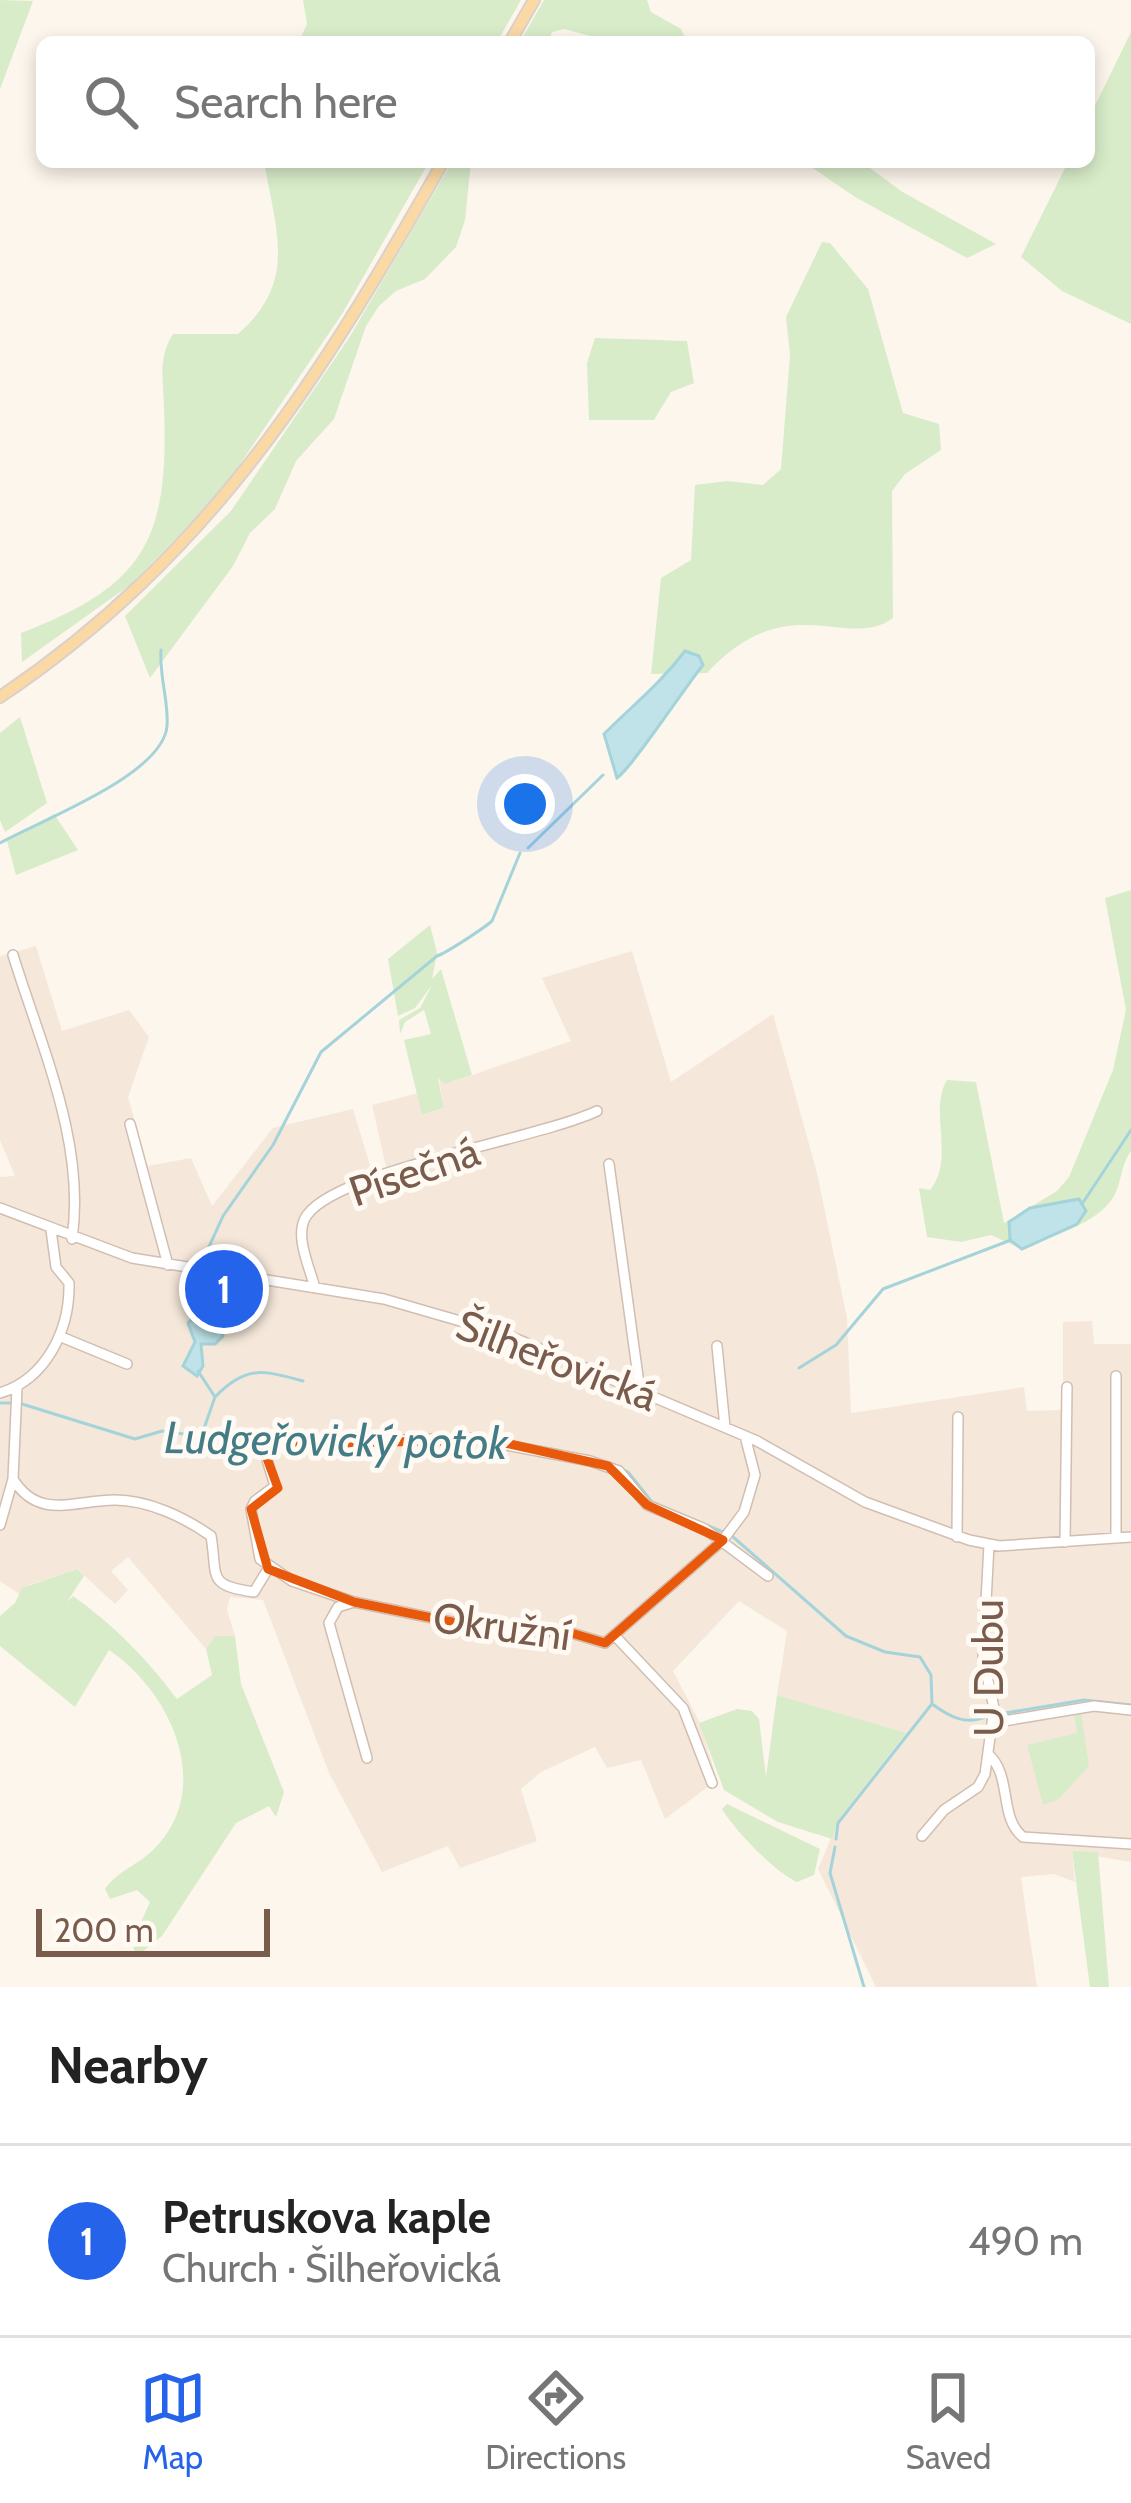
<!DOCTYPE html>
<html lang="en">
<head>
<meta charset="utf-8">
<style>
  :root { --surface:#fff; --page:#f2f2f2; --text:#222; --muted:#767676; --line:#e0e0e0; --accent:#2563eb }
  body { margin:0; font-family:Cabin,sans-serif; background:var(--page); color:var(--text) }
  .scale { position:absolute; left:36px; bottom:30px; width:234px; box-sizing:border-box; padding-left:12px; border:6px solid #7a5c4d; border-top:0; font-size:33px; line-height:42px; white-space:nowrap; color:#7a5c4d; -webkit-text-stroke:9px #fffaf3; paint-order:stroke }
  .you { position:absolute; left:525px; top:804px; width:42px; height:42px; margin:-30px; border:9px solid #fff; border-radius:50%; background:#1a73e8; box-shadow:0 0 0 18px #1a73e833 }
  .badge { display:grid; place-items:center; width:78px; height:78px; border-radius:50%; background:var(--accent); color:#fff; font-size:39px; font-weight:700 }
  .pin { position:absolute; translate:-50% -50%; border:6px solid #fff; box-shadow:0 3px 12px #0006 }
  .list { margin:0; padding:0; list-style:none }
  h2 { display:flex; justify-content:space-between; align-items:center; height:156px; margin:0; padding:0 48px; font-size:51px }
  h2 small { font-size:39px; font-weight:400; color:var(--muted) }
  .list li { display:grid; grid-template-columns:78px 1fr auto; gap:36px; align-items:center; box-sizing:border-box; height:192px; padding:0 48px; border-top:3px solid var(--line) }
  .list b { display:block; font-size:45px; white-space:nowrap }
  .list p { margin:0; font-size:39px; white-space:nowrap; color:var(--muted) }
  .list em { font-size:39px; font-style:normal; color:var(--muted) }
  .icon { flex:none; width:66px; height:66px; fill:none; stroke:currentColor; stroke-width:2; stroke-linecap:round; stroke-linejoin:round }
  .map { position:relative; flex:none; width:1131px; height:1987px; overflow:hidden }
  .search { position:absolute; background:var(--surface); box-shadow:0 6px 18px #0003; left:36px; right:36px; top:36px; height:132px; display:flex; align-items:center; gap:30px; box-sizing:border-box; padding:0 42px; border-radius:18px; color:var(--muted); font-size:45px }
  .sheet { height:348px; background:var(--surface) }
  nav { display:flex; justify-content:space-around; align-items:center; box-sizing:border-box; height:168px; border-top:3px solid var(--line); background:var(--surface); font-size:33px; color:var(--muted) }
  nav a { display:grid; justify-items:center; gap:6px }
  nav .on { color:var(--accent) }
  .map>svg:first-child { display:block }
</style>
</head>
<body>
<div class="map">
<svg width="1131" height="1987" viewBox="0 0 1131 1987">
  <rect width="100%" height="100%" fill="#fdf6ec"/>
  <path fill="#f5e8da" d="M36,946L62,1031L129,1010L149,1037L128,1097L148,1166L191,1158L212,1206L273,1128L353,1109L372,1172L387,1171L372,1105L418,1093L423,1115L444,1108L439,1078L452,1082L571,1041L542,978L632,951L671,1082L773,1014L817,1173L847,1318L851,1413L1024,1387L1027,1411L1063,1410V1322L1092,1321L1094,1344H1131V1862L1072,1852L1075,1882L1054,1874L1021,1877L1037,1987H876L818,1869L839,1819L905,1733L777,1695L787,1631L739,1601L673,1671L700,1723L717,1780L665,1819L641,1760L607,1768L595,1747L541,1772L521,1789L537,1841L460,1868L448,1846L382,1872L329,1773L263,1600L230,1597L227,1610L235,1636L215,1637L206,1649L128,1557L111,1571L128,1590L115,1604L77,1569L29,1585L19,1594L0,1581V1177L15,1176L0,1140V956Z"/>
  <path fill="#d8ecc9" d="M0,0L33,1L0,89Z
    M303,0H521L497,42H290L301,37L307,24Z
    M544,0H647L651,12L681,29L687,42H613L564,29L552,32L548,42H520Z
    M1131,32V324L1062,291L1021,257L1068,162H1089V118Z
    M264,162H429L342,314L219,495L130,585L22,662L21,633C147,585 169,538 164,406C163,380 158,357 173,334H238C298,282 276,231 264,162Z
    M452,162H471L465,220L456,247L425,279L396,291L379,306L366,326L334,419L296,461L275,509L250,533L233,566L150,678L125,616L231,511L349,338Z
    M804,162H862L901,191L996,244L967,258L855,197Z
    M822,242L830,243L868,289L903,413L939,424L941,450L905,474L892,491L893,618C846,652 788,585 707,673L651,674L661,578L691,560L695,485L727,481L763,485L781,469L790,355L786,317Z
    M595,338L687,341L694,383L671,392L654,420H589L587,363Z
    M20,717L47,803L5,832L0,820V733Z
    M54,814L78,850L16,875L7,841Z
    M1131,890V1151C1120,1166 1122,1182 1114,1196C1097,1225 1052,1235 1022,1249L991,1235L961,1242L927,1237L919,1188L930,1190C956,1158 928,1111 947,1080L976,1082L1004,1223L1057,1191L1069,1177L1113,1070L1126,1010L1105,898Z
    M430,925L437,953L432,979L441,969L472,1075L445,1084L438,1078L444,1108L422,1115L404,1040L431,1034L424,1010L405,1022L400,1034L399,1020L420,1008L432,985L415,1008L398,1016L388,959Z
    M77,1569L84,1576L67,1602L73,1596C115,1626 146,1658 177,1699L212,1675L206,1649L215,1636H235L241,1684L284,1792L276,1817L269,1806L236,1823L162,1936L136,1957L132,1942L150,1902L137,1890L110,1899L105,1889C117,1871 140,1864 155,1848C215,1786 170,1691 109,1650L75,1707L0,1646V1616L15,1603L22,1588Z
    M777,1695L906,1733L839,1819L832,1839L778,1822L724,1790L699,1723L737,1709L752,1711L759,1719L766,1777Z
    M1081,1712L1089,1766L1059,1799L1043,1805L1027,1745L1077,1733L1074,1713Z
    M727,1804L820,1849L814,1875L797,1882C775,1872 735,1831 722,1809Z
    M1072,1851L1098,1852L1109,1987H1090Z"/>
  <path fill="#bfe3e8" stroke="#a5d3da" stroke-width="3" d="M685,651L699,656L703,665C685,687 631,769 617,778L604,734C633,705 660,684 685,651Z
    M1079,1199L1086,1211L1077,1224L1022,1249L1010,1240L1009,1222L1030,1208Z
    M212,1298L223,1336L215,1344H201L203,1366L197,1376L183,1366L195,1342L188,1323Z"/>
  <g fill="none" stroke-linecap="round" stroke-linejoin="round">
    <path stroke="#a5d3da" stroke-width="3" d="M0,843C41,820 163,775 167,726C169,702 159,676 161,650
      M528,848L603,775
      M1082,1204L1131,1130
      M201,1264L223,1216L273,1145L321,1052L437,956C448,952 484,928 492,921L520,853
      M200,1309L201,1274
      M799,1368L836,1345L883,1289L1011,1240
      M198,1371L215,1397L201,1437
      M215,1397C246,1365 262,1370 303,1381
      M0,1403H13
      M22,1404L135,1439L162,1431L228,1440L431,1435
      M477,1435L561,1451
      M606,1462L628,1472L652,1502L723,1532
      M732,1536L846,1636L885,1652L920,1657L931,1675L932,1704C950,1717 966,1726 988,1716
      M999,1714L1084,1700L1131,1705
      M836,1839L838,1823L931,1705
      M835,1847L830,1873L864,1987"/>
    <defs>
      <path id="minor" d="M13,955C41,1046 86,1143 72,1239
        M130,1124L168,1265
        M609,1164L640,1391
        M0,1208L132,1258L384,1299L505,1334L757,1441L865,1502L969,1540L999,1546L1131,1537
        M315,1288C310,1268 293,1234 307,1215C339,1170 538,1139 597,1111
        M59,1336L127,1364
        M717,1346L725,1427
        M0,1393C46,1379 70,1330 69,1283L56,1267L51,1230
        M745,1436L755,1475L744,1512L723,1540L605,1643L561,1630L521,1636L354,1602L292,1581L260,1559L251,1509L255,1501L275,1486L265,1453L276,1444L469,1438L590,1461L619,1471L647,1505L705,1529L768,1576
        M13,1479C39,1521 75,1500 115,1500C148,1500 184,1517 211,1536C218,1578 206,1585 254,1592L268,1569
        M0,1525L13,1479L17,1388
        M957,1537L958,1417
        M1116,1538V1376
        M1065,1542L1067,1387
        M354,1602L338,1607L329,1623L367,1758
        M616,1637L683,1708L712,1783
        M992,1723L1094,1706L1131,1710
        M988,1754C1013,1776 998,1817 1023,1837L1131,1844
        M922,1836L944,1810L978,1787L985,1774L994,1708L983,1658L989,1545"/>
      <path id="major" d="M510,42L534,0
        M0,697C210,556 321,377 443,162"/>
    </defs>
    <use href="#minor" stroke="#d1beb0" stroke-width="12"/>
    <use href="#major" stroke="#dad1cd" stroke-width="14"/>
    <use href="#minor" stroke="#fff" stroke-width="9"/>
    <use href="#major" stroke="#fbd9a5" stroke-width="10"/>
  </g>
  <path fill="none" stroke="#e8590c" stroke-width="9" stroke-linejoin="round" d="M492,1440L608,1466L647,1505L723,1540L605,1643L561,1630L521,1636L354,1602L268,1569L251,1509L278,1488L265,1453L276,1444Z"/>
  <g text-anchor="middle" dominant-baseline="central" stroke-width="10" stroke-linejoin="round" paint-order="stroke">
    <g font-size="42" fill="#7a5c4d" stroke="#fffaf3">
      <text transform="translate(414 1171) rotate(-19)">Písečná</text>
      <text transform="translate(557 1360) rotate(21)">Šilheřovická</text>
      <text transform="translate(502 1626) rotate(8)">Okružní</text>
      <text transform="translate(988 1668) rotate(-90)">U Dubu</text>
    </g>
    <g font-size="45" font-style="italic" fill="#437c86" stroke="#fffaf3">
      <text transform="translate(336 1440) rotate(1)">Ludgeřovický potok</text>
    </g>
  </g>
</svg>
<div class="scale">200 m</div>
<div class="you"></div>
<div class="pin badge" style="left:224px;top:1289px">1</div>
<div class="search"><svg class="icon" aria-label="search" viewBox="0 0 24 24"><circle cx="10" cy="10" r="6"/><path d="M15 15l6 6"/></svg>Search here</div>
</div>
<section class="sheet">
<h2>Nearby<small></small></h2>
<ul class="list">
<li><span class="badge">1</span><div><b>Petruskova kaple</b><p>Church · Šilheřovická</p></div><em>490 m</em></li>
</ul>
</section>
<nav>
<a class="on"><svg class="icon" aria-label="map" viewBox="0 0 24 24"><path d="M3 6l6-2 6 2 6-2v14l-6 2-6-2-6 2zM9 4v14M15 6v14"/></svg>Map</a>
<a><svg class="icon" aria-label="directions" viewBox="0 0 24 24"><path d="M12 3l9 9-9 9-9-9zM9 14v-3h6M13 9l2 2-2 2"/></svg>Directions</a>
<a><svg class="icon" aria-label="saved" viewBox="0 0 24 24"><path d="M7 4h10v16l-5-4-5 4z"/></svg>Saved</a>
</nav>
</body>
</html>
